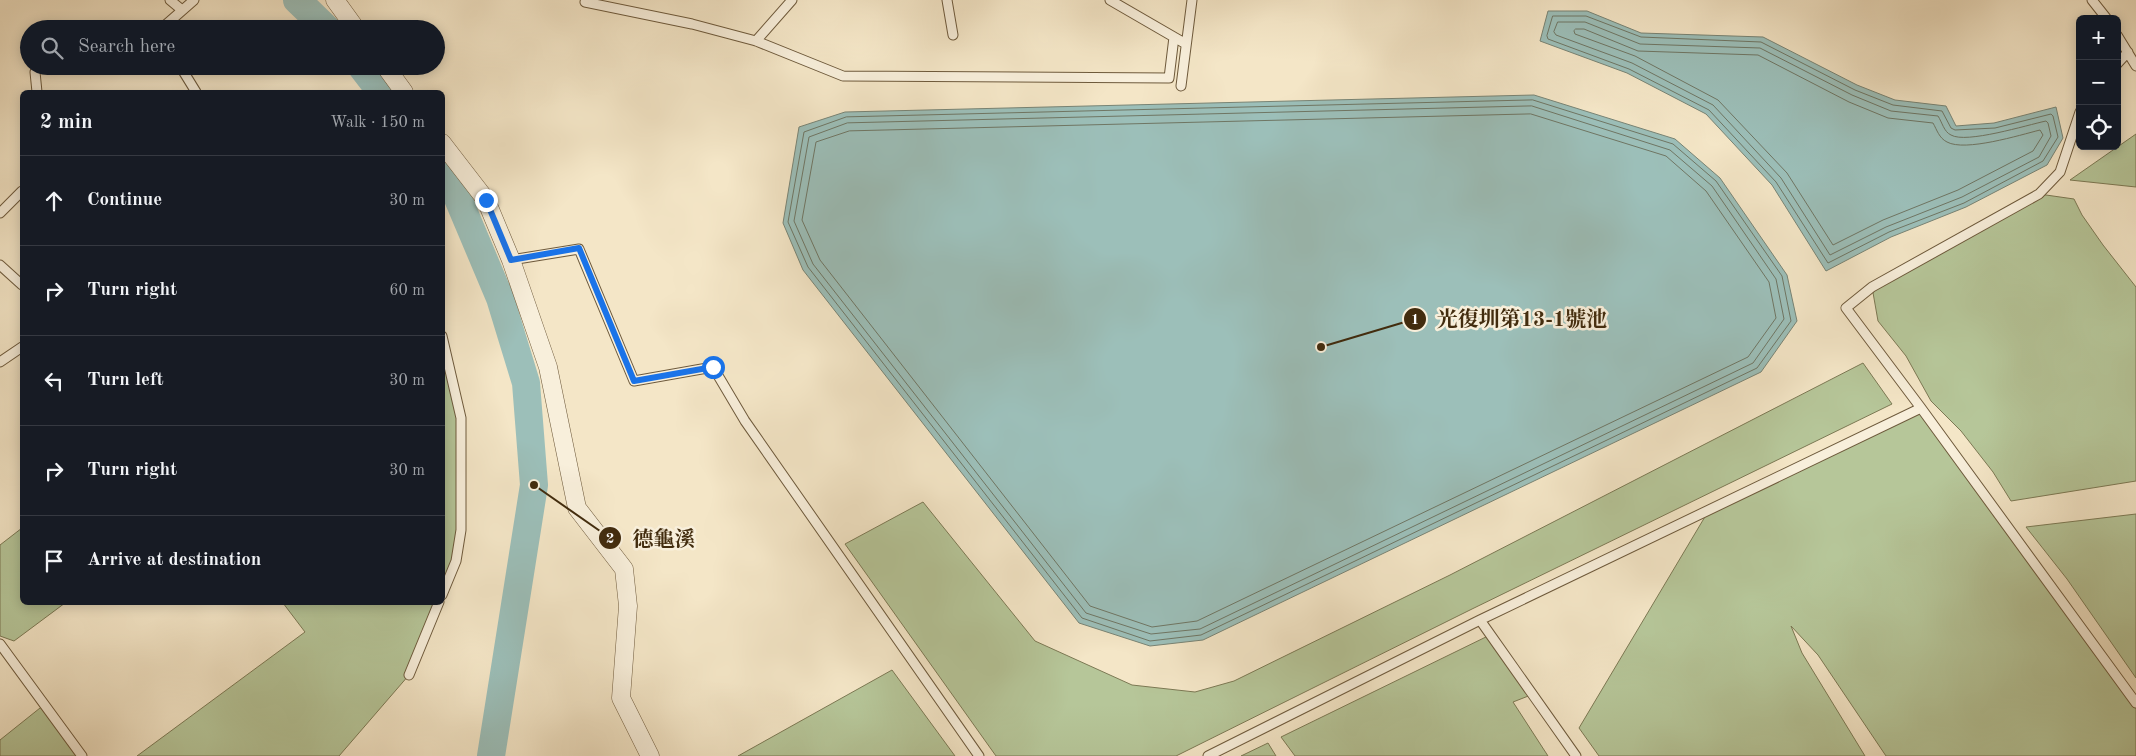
<!DOCTYPE html>
<html lang="en">
<head>
<meta charset="utf-8">
<style>
  :root { --surface:#171b24; --page:#242831; --text:#f1f3f6; --muted:#9ea1a6; --line:#363941 }
  body { margin:0; font-family:"Old Standard TT","Noto Serif TC",serif; background:var(--page); color:var(--text) }
  .controls { position:absolute; right:15px; top:15px; display:grid; overflow:hidden; border-radius:8px; box-shadow:0 2px 12px #0003 }
  .controls button { width:45px; height:45px; display:grid; place-items:center; padding:0; border:0; border-bottom:1px solid var(--line); background:var(--surface); color:var(--text); font:25px sans-serif }
  .stop { position:absolute; width:15px; height:15px; margin:-11px; border:4px solid #1a73e8; border-radius:50%; background:#fff }
  .stop.end { background:#1a73e8; border-color:#fff; box-shadow:0 1px 5px #0008 }
  .list { margin:0; padding:0; list-style:none }
  h2 { display:flex; justify-content:space-between; align-items:center; height:65px; margin:0; padding:0 20px; font-size:21px }
  h2 small { font-size:16px; font-weight:400; color:var(--muted) }
  .list li { display:grid; grid-template-columns:32px 1fr auto; gap:15px; align-items:center; box-sizing:border-box; height:90px; padding:0 20px; border-top:1px solid var(--line) }
  .list b { display:block; font-size:19px; white-space:nowrap }
  .list em { font-size:16px; font-style:normal; color:var(--muted) }
  .icon { flex:none; width:28px; height:28px; fill:none; stroke:currentColor; stroke-width:2; stroke-linecap:round; stroke-linejoin:round }
  .map { position:relative; flex:none; width:2136px; height:756px; overflow:hidden }
  .search { position:absolute; background:var(--surface); box-shadow:0 2px 12px #0003; left:20px; top:20px; width:425px; height:55px; display:flex; align-items:center; gap:12px; box-sizing:border-box; padding:0 18px; border-radius:28px; color:var(--muted); font-size:19px }
  .panel { position:absolute; background:var(--surface); box-shadow:0 2px 12px #0003; left:20px; top:90px; width:425px; height:515px; border-radius:8px }
  .map>svg:first-child { display:block }
</style>
</head>
<body>
<div class="map">
<svg width="2136" height="756" viewBox="0 0 2136 756">
  <rect width="100%" height="100%" fill="#f4e6c7"/>
  <filter id="stains"><feTurbulence type="fractalNoise" baseFrequency=".004" numOctaves="4"/><feColorMatrix values="0 0 0 0 .2 0 0 0 0 .09 0 0 0 0 .02 0 0 0 .5 -.17"/></filter>
  <radialGradient id="worn" r=".72"><stop offset=".6" stop-color="#630" stop-opacity="0"/><stop offset="1" stop-color="#630" stop-opacity=".3"/></radialGradient>
  <path fill="#b6c699" stroke="#7c7954" d="M2136,134V187L2070,180Z
    M2039,194L2074,199L2082,215L2103,245L2136,287V481L2011,501L1993,472L1961,431L1931,401L1906,356L1878,321L1872,287Z
    M442,336L461,418V530L442,595Z
    M1863,363L1892,404L1472,609L1176,756H996L845,544L923,502L1035,641L1132,685L1195,692L1234,681L1450,575Z
    M1921,408L2136,706V756H1886L1818,655L1791,626L1802,653L1865,756H1599L1579,728L1709,510Z
    M2136,514V678L2067,579L2026,527Z
    M22,528V602L65,603L14,641L0,636V545Z
    M283,603H439L409,675L339,756H137L305,632Z
    M1492,634L1536,693L1513,702L1548,756H1295L1281,737Z
    M892,670L955,756H738Z
    M45,704L81,756H0V740Z
    M1268,743L1276,756H1241Z"/>
  <path fill="#9cbfb9" stroke="#788475" d="M1548,11H1587L1641,33L1763,37L1857,85L1895,100L1946,106L1956,126L1994,123L2056,107L2063,138L2047,165L1966,207L1891,237L1826,271L1772,185L1706,114L1627,73L1540,41Z
    M1534,95L1675,139L1720,178L1787,275L1797,321L1761,372L1203,640L1150,646L1079,623L803,270L783,223L799,127L845,112Z"/>
  <g fill="none" stroke-linecap="round" stroke-linejoin="round">
    <path stroke="#6f7664" stroke-width="1" d="M1553,16H1586L1641,37L1761,42L1855,90L1893,105L1942,111L1951,128L1955,130L1995,128L2051,114L2053,116L2058,137L2043,161L1964,203L1889,232L1828,263L1776,182L1709,110L1629,69L1548,39L1547,36Z
      M1558,22H1585L1640,44L1760,48L1852,95L1891,111L1938,116C1942,122 1944,132 1951,135C1966,144 2027,125 2046,121L2048,123L2051,136L2039,157L1962,197L1886,227L1830,255L1781,178L1713,105L1632,63L1556,35L1554,32Z
      M1576,29H1584L1638,51L1758,55L1849,102L1888,118L1933,123C1937,130 1939,138 1947,142C1965,152 2020,135 2040,130L2043,135L2033,151L1958,190L1883,220L1833,245L1787,173L1718,100L1635,56L1575,34L1574,31Z
      M1533,100L1673,144L1716,181L1782,276L1791,321L1757,368L1201,635L1150,641L1082,618L808,267L788,222L804,132L846,117Z
      M1532,106L1670,150L1712,186L1776,279L1784,319L1753,363L1200,629L1151,634L1086,613L813,264L794,221L809,137L847,123Z
      M1531,114L1666,156L1706,191L1769,282L1776,318L1748,357L1197,621L1152,627L1090,606L820,260L802,220L816,142L849,131Z"/>
    <path stroke="#9cbfb9" stroke-width="28" d="M297,0L327,29
      M361,66L381,92
      M442,174L454,189L500,298L526,383L534,485L491,756"/>
    <defs>
      <path id="lane" d="M170,0L182,10
        M586,0L585,2L692,24L756,41L843,76L1169,78L1174,37
        M947,0L953,35
        M1110,0L1186,44
        M2092,0L2107,19
        M161,29L194,0
        M2117,35L2136,66
        M756,41L792,0
        M2117,64L2128,52
        M180,66L196,92
        M35,72L37,92
        M1181,86L1192,0
        M2080,112L2060,172L2039,194L1872,287L1846,308L1921,408L2136,703
        M0,213L22,191
        M511,260L579,249L634,381L713,367L745,421L979,756
        M0,265L22,285
        M442,336L461,418V530L456,561L442,595
        M0,362L22,347
        M1480,620L1576,756
        M0,644L82,756
        M409,675L439,602
        M1208,756L1480,620L1921,408"/>
      <path id="street" d="M335,0L356,29
        M385,66L404,92
        M442,143L486,200L511,260L548,367L577,508L624,569L628,606L621,698L650,756"/>
    </defs>
    <use href="#lane" stroke="#6e5a3c" stroke-width="11"/>
    <use href="#street" stroke="#6e5a3c" stroke-width="19"/>
    <use href="#lane" stroke="#f8efdb" stroke-width="9"/>
    <use href="#street" stroke="#f8efdb" stroke-width="18"/>
  </g>
  <g fill="none" stroke-linecap="round" stroke-linejoin="round">
    <path stroke="#1a73e8" stroke-width="6" d="M486,200L511,260L579,248L634,381L713,367"/>
  </g>
  <path fill="none" stroke="#422c0e" stroke-width="2" d="M1321 347L1415 319M534 485L610 538"/>
  <g fill="#422c0e" stroke="#f8efdb" stroke-width="2">
    <circle cx="1321" cy="347" r="5"/>
    <circle cx="534" cy="485" r="5"/>
    <circle cx="1415" cy="319" r="12"/>
    <circle cx="610" cy="538" r="12"/>
  </g>
  <g font-size="15" text-anchor="middle" font-weight="bold" fill="#fff">
    <text x="1415" y="324">1</text>
    <text x="610" y="543">2</text>
  </g>
  <g font-size="21" text-anchor="middle" font-weight="bold" fill="#422c0e" stroke="#f8efdb" stroke-width="5" stroke-linejoin="round" paint-order="stroke">
    <text x="1522" y="326">光復圳第13-1號池</text>
    <text x="664" y="546">德龜溪</text>
  </g>
  <rect width="100%" height="100%" filter="url(#stains)"/>
  <rect width="100%" height="100%" fill="url(#worn)"/>
</svg>
<div class="controls">
<button>+</button>
<button>−</button>
<button><svg class="icon" aria-label="locate" viewBox="0 0 24 24"><circle cx="12" cy="12" r="6"/><path d="M12 2v4M12 18v4M2 12h4M18 12h4"/></svg></button>
</div>
<div class="stop" style="left:713px;top:367px"></div>
<div class="stop end" style="left:486px;top:200px"></div>
<div class="search"><svg class="icon" aria-label="search" viewBox="0 0 24 24"><circle cx="10" cy="10" r="6"/><path d="M15 15l6 6"/></svg>Search here</div>
<section class="panel">
<h2>2 min<small>Walk · 150 m</small></h2>
<ul class="list">
<li><svg class="icon" aria-label="ahead" viewBox="0 0 24 24"><path d="M12 20V5M6 11l6-6 6 6"/></svg><div><b>Continue</b></div><em>30 m</em></li>
<li><svg class="icon" aria-label="right" viewBox="0 0 24 24"><path d="M7 20v-9h11M14 6l5 5-5 5"/></svg><div><b>Turn right</b></div><em>60 m</em></li>
<li><svg class="icon" aria-label="left" viewBox="0 0 24 24"><path d="M17 20v-9H6M10 6l-5 5 5 5"/></svg><div><b>Turn left</b></div><em>30 m</em></li>
<li><svg class="icon" aria-label="right" viewBox="0 0 24 24"><path d="M7 20v-9h11M14 6l5 5-5 5"/></svg><div><b>Turn right</b></div><em>30 m</em></li>
<li><svg class="icon" aria-label="arrive" viewBox="0 0 24 24"><path d="M6 21V4h12l-3 4 3 4H6"/></svg><div><b>Arrive at destination</b></div></li>
</ul>
</section>
</div>
</body>
</html>
